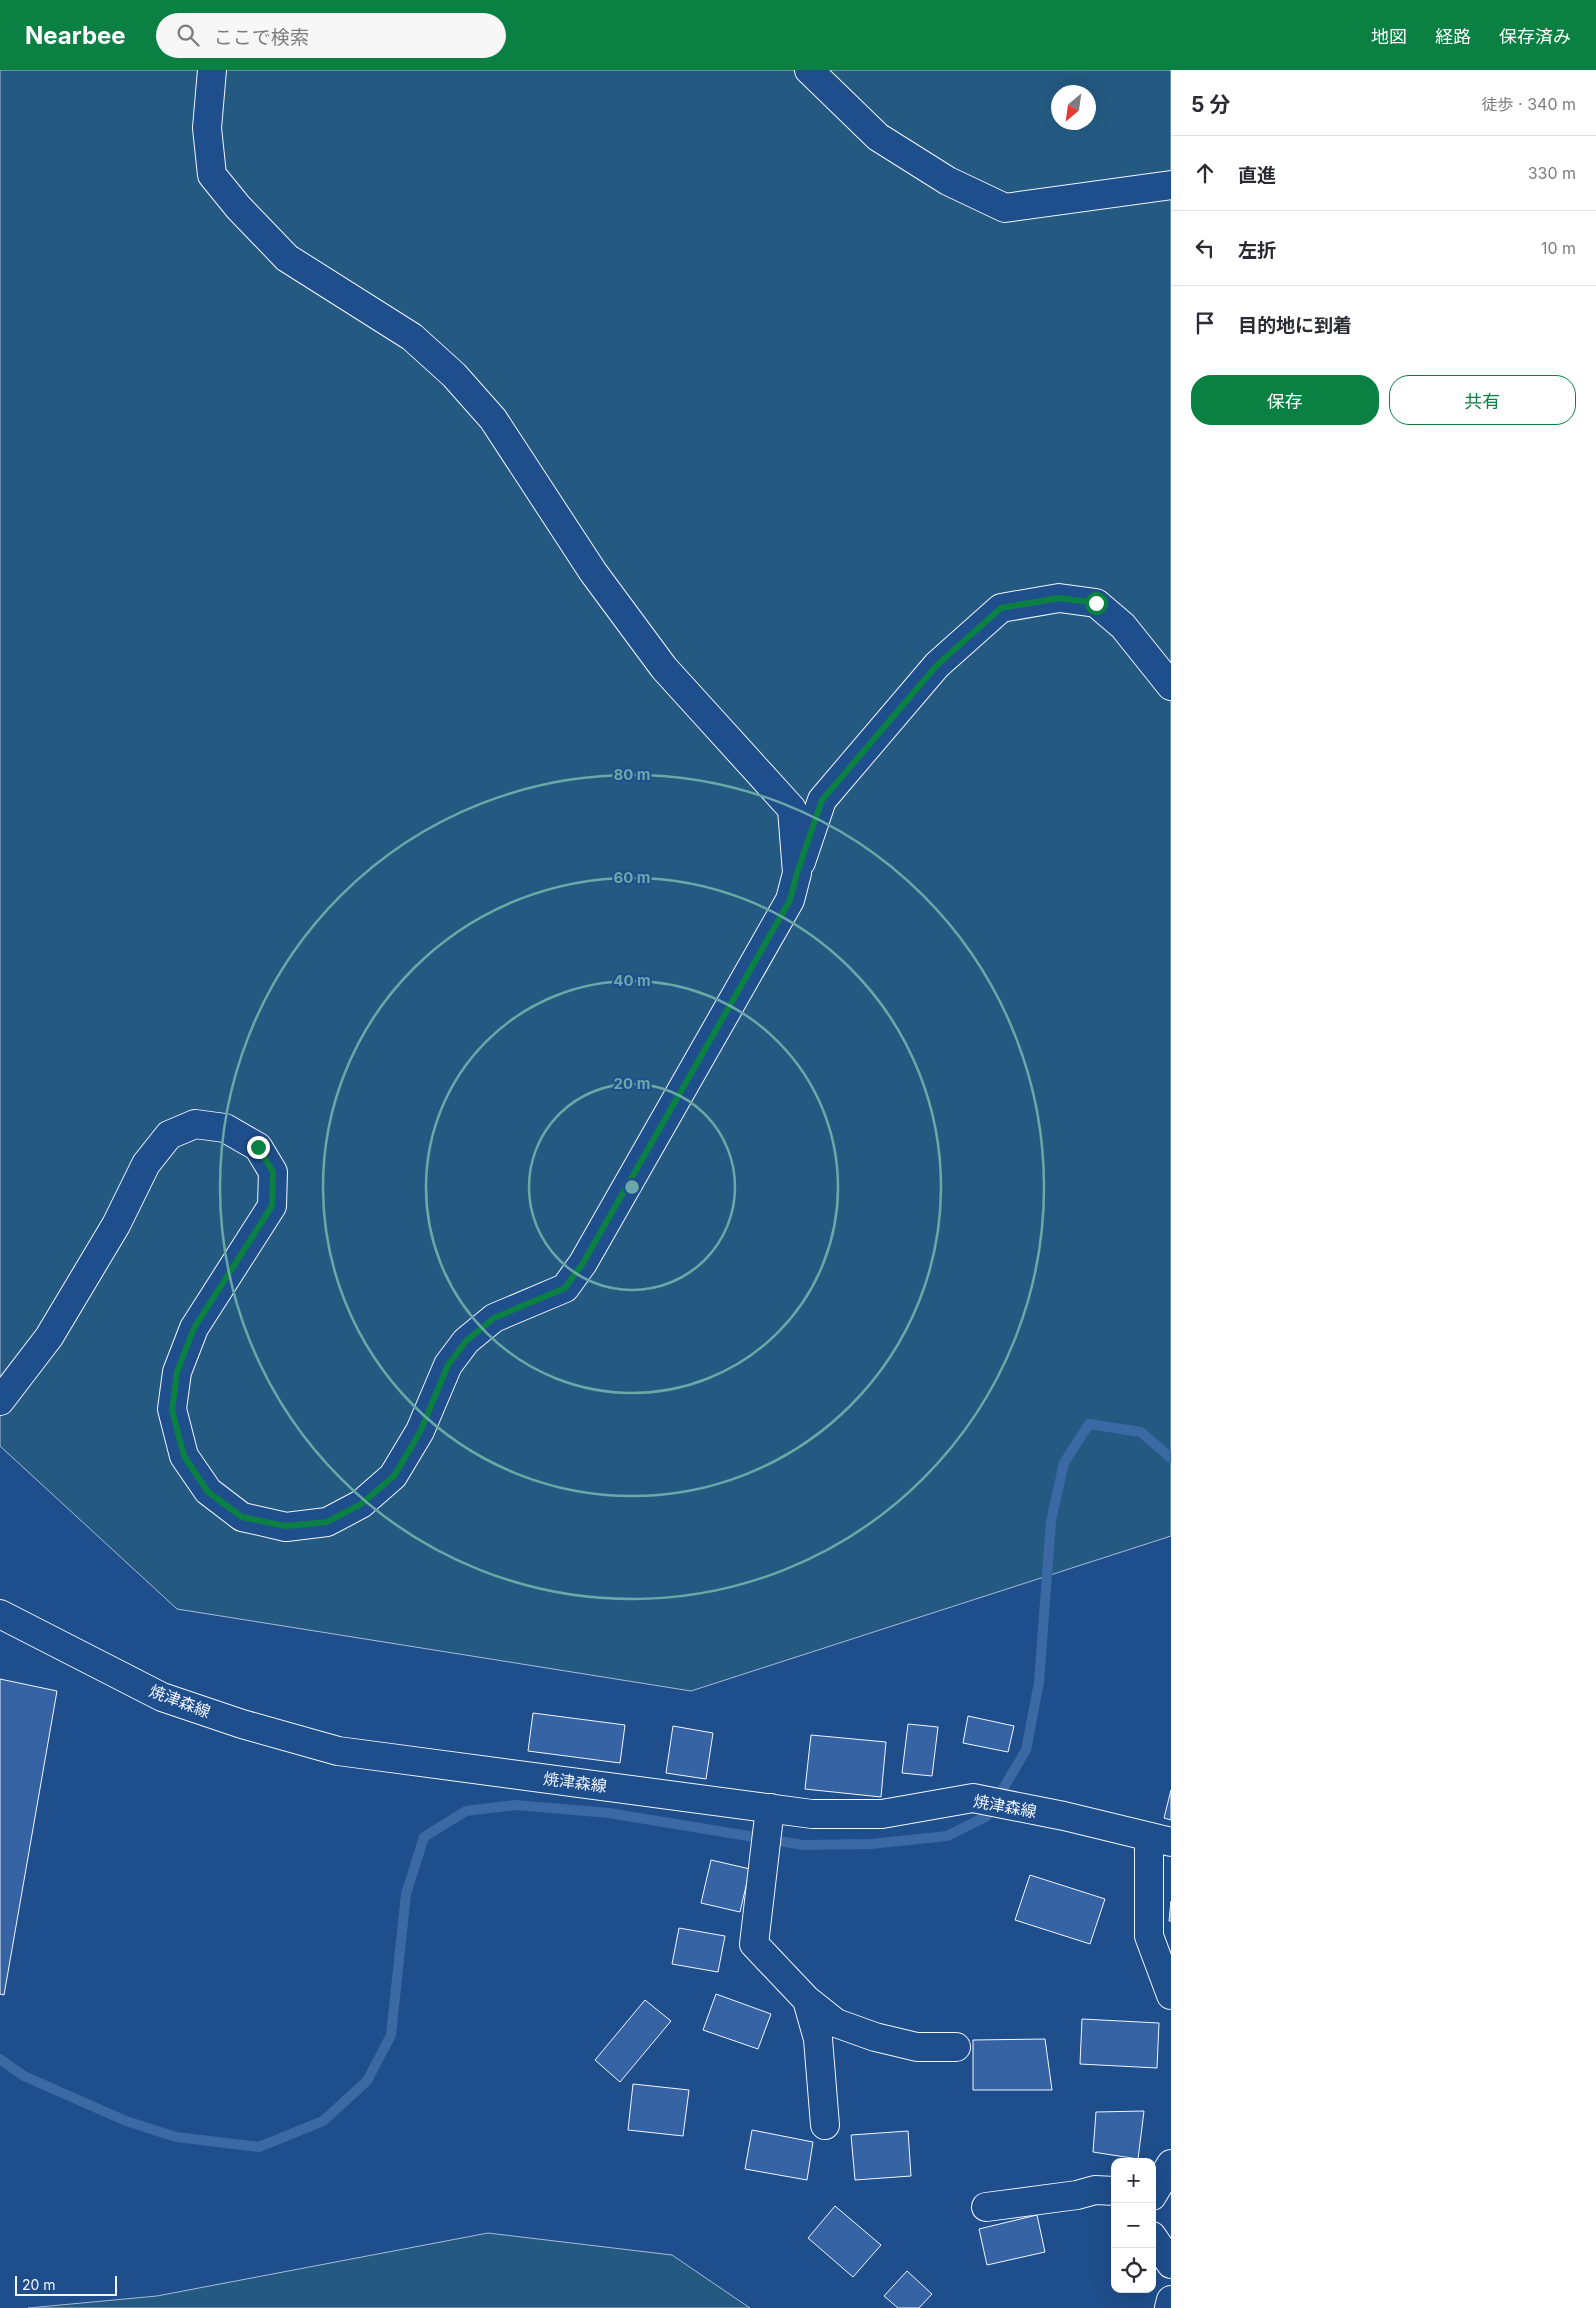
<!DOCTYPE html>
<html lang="ja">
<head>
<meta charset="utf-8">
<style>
  :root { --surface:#fff; --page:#f7f7f7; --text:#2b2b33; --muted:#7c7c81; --line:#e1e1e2; --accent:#0b8043 }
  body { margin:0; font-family:Inter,"Noto Sans JP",sans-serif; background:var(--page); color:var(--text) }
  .controls { position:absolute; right:15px; bottom:15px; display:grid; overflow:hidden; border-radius:10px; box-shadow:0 5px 20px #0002 }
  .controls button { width:45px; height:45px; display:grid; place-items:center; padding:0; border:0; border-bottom:1px solid var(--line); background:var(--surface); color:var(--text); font:25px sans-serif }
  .compass { position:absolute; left:1051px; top:15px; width:45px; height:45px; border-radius:50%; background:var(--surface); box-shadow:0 5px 20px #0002; rotate:209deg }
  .scale { position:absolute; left:15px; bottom:12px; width:102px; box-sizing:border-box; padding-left:5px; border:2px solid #f2f6ff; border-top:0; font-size:14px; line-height:18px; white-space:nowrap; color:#f2f6ff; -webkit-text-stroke:4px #1f4e8c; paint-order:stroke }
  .stop { position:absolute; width:15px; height:15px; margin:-11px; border:4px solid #0b8043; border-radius:50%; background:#fff }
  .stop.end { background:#0b8043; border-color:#fff; box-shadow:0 1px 5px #0008 }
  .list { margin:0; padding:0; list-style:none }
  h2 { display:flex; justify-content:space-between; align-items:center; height:65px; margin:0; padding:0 20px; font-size:21px }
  h2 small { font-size:16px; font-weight:400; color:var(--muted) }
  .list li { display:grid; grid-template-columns:32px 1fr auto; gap:15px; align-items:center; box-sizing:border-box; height:75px; padding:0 20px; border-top:1px solid var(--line) }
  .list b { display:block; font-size:19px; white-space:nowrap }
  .list em { font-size:16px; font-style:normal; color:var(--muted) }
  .actions { display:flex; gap:10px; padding:15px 20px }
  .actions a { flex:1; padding:11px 0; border:1px solid var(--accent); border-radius:20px; text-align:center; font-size:18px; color:var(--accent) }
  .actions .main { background:var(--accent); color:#fff }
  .icon { flex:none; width:28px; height:28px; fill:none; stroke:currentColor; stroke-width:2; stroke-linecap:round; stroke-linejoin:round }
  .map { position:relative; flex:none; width:1171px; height:2238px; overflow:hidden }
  header { display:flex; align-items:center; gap:30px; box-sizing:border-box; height:70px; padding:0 25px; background:var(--accent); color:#fff }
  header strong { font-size:24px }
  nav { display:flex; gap:28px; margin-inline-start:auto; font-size:18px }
  .search { width:350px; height:45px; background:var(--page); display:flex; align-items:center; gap:12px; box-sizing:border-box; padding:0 18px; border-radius:28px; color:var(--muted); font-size:19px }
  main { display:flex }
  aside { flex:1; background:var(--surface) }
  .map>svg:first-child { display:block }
</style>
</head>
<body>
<header>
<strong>Nearbee</strong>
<div class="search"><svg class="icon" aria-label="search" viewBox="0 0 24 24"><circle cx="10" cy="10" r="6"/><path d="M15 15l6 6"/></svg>ここで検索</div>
<nav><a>地図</a><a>経路</a><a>保存済み</a></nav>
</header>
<main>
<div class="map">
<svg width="1171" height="2238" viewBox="0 0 1171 2238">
  <rect width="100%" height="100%" fill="#1f4e8c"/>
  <path fill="#245a82" stroke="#a8bbd7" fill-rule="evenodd" d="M0,0H1171V1466L691,1621L177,1539L0,1376ZM1058,22H1088V52H1058Z
    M488,2163L672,2185L750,2238H28L157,2226Z"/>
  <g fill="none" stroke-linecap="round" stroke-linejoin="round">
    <path stroke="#3b69a3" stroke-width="10" d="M0,1989L24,2006L126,2051L176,2067L259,2077L323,2051L367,2011L391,1965L406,1824L424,1767L466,1741L515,1735L609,1743L803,1775L871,1774L947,1766L987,1746L1026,1680L1039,1612L1051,1451L1064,1393L1089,1354L1141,1362L1171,1388"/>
  </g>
  <path fill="#3563a3" stroke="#f2f6ff" d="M0,1609L57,1621L4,1925L0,1924Z
    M533,1643L625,1655L620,1693L528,1681Z
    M968,1646L1014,1656L1008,1682L963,1673Z
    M908,1654L938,1657L932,1706L902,1703Z
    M673,1656L713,1663L706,1709L666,1703Z
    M811,1665L886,1672L881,1727L805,1719Z
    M1171,1720V1750L1164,1748Z
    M711,1790L750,1799L740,1842L701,1833Z
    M1030,1805L1105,1829L1090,1874L1015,1850Z
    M1171,1831V1851H1169Z
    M679,1858L725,1866L718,1902L672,1894Z
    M716,1924L771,1944L758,1979L703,1960Z
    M645,1930L671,1951L620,2012L595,1990Z
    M1082,1949L1159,1953L1157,1998L1080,1994Z
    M1045,1969L1052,2020H973V1970Z
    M633,2014L689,2020L683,2066L628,2060Z
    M1144,2041L1138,2089L1093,2082L1096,2042Z
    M752,2060L813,2072L807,2110L745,2099Z
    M908,2061L911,2106L855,2110L851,2065Z
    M835,2136L881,2175L853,2207L808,2168Z
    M1037,2145L1045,2182L987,2195L979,2159Z
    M907,2201L932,2224L919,2238H898L884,2226Z"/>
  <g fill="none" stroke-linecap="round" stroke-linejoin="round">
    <defs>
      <path id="minor" d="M809,0L878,67L948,111L1005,138L1171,115
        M801,792L822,730L937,595L1001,538L1059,528L1096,533L1123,556L1171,616
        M0,1331L49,1267L116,1155L146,1094L169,1065L195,1054L225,1058L258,1077L273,1102L272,1136L194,1258L177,1302L172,1339L184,1386L208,1421L242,1447L286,1457L327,1452L361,1434L393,1406L420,1361L448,1295L466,1271L494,1248L565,1218L583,1193L790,830L797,803L792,739L664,598L593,502L493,349L454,305L412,267L287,188L238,137L212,105L207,58L212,0
        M770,1738L754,1874L807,1930L818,1969L825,2055
        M1149,1767V1866L1171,1925
        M807,1930L836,1953L875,1967L917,1977H956
        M1152,2126L1171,2094
        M986,2137L1077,2125L1095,2120L1115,2121
        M1152,2166L1171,2194
        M1169,2238L1171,2230"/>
      <path id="major" d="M0,1544L162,1627L242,1654L338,1681L812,1744H882L973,1728L1064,1746L1171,1772"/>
    </defs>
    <use href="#minor" stroke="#f2f6ff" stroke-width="30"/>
    <use href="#major" stroke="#f2f6ff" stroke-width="30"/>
    <use href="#minor" stroke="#1f4e8c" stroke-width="28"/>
    <use href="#major" stroke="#1f4e8c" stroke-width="28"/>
  </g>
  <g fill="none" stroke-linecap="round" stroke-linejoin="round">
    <path stroke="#0b8043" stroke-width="6" d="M258,1077L273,1102L272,1136L194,1258L177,1302L172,1340L184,1386L208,1422L242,1447L286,1456L327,1452L361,1434L394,1406L420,1362L448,1295L466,1271L494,1248L565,1218L583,1193L790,830L797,803L822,730L937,595L1001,538L1059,528L1096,533"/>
  </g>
  <g fill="none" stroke="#6aa9a8" stroke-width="2.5">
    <circle cx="632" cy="1117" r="103"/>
    <circle cx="632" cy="1117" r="206"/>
    <circle cx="632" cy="1117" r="309"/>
    <circle cx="632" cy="1117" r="412"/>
  </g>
  <g text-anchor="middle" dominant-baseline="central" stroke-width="4" stroke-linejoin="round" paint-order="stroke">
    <g font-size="16" fill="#f2f6ff" stroke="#1f4e8c">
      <text transform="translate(180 1631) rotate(21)">焼津森線</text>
      <text transform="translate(575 1712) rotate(7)">焼津森線</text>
      <text transform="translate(1005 1736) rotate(10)">焼津森線</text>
    </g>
  </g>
  <circle cx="632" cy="1117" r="8" fill="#6aa9a8" stroke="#1f4e8c" stroke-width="2.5"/>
  <g font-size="15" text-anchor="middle" font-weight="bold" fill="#6aa9a8" stroke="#1f4e8c" stroke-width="4" stroke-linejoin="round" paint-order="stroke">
    <text x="632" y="710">80 m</text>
    <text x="632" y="813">60 m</text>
    <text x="632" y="916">40 m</text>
    <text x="632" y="1019">20 m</text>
  </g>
</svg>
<div class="controls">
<button>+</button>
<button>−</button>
<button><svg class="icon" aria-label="locate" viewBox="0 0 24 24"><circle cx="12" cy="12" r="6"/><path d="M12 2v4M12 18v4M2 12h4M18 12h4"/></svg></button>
</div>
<svg class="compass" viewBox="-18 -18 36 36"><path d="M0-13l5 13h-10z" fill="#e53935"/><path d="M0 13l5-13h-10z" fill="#7c7c81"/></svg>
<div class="scale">20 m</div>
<div class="stop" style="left:1096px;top:533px"></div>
<div class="stop end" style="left:258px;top:1077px"></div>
</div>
<aside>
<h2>5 分<small>徒歩 · 340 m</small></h2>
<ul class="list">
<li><svg class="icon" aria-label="ahead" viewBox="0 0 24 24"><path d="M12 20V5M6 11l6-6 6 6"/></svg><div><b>直進</b></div><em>330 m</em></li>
<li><svg class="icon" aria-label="left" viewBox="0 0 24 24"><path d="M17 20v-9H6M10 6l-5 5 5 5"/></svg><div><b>左折</b></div><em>10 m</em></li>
<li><svg class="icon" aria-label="arrive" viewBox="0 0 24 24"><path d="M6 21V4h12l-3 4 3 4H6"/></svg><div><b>目的地に到着</b></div></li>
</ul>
<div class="actions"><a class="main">保存</a><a>共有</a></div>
</aside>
</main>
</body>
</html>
